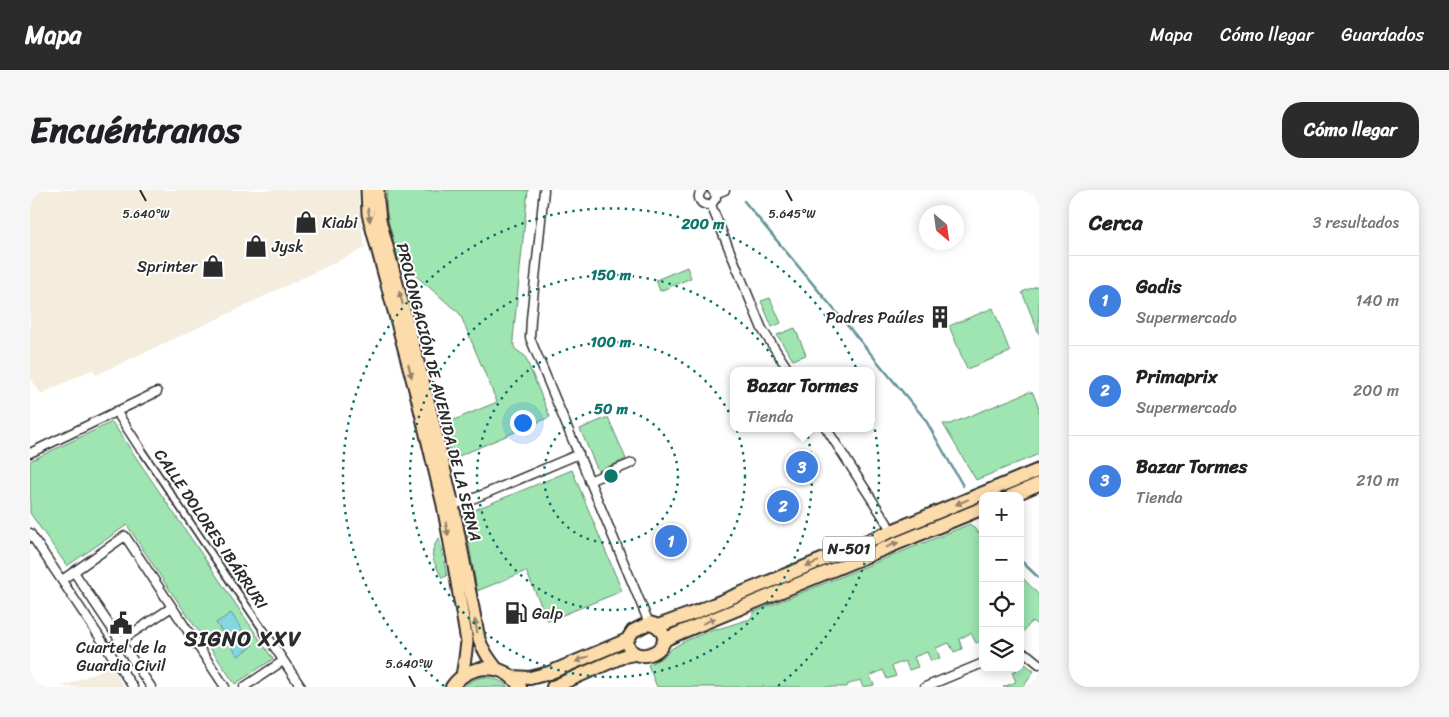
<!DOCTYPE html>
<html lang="es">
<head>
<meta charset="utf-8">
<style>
  :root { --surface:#fff; --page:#f6f6f6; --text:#202124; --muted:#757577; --line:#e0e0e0; --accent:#2b2b2b }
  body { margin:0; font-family:Sriracha,sans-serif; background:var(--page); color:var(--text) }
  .controls { position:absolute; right:15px; bottom:15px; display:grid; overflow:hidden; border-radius:10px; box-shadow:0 2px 12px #0003 }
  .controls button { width:45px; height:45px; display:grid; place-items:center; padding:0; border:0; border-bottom:1px solid var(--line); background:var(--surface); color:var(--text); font:25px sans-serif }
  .compass { position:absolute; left:889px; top:15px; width:45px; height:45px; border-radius:50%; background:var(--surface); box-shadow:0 2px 12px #0003; rotate:151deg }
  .you { position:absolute; left:492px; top:232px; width:18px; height:18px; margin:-12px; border:4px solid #fff; border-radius:50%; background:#1a73e8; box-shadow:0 0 0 8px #1a73e833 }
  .badge { display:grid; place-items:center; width:32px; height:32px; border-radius:50%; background:var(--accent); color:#fff; font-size:16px; font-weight:700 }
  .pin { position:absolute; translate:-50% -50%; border:2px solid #fff; box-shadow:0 1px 5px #0006 }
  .popup { position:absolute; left:700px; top:177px; width:145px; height:65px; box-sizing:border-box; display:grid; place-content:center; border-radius:10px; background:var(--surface); filter:drop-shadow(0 1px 4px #0005); font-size:16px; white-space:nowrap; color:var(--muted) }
  .popup b { font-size:19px; color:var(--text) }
  .popup::after { content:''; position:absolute; left:50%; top:100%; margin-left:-10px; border:10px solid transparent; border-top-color:var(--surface) }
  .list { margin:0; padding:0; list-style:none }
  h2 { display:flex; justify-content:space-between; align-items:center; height:65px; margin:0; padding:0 20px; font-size:21px }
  h2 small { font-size:16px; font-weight:400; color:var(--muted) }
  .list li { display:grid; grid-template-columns:32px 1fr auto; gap:15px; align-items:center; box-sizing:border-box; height:90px; padding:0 20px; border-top:1px solid var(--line) }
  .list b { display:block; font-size:19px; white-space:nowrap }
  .list p { margin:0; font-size:16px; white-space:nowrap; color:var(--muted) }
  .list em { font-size:16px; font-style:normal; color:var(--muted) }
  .icon { flex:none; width:28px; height:28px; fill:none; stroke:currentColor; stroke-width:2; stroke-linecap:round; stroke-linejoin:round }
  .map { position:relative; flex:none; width:1009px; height:497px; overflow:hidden; border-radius:20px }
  header { display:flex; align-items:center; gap:30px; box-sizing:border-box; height:70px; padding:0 25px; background:var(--accent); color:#fff }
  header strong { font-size:24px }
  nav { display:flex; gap:28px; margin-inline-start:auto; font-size:18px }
  .intro { display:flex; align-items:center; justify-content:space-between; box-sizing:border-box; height:120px; padding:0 30px }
  h1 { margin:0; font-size:35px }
  .button { padding:12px 22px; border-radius:20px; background:var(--accent); color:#fff; font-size:18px; font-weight:700 }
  main { display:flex; gap:30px; padding:0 30px }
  aside { flex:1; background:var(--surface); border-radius:20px; box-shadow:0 2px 12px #0003 }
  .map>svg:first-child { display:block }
</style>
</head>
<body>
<header>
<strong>Mapa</strong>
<nav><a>Mapa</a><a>Cómo llegar</a><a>Guardados</a></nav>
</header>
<div class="intro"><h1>Encuéntranos</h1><a class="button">Cómo llegar</a></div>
<main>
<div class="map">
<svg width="1009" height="497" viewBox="0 0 1009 497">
  <rect width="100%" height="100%" fill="#fff"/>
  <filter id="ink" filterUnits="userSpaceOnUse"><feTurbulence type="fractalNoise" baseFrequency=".02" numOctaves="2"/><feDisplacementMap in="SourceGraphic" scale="10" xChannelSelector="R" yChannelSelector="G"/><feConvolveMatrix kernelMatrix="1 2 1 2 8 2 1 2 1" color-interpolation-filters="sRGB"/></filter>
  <g filter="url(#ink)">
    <path fill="#f4ecdd" d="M0,0H328L330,28L335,58L220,113L215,116L66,185L63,179L11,204L0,187Z
      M81,476L94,497H32Z"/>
    <path fill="#9ee5b2" stroke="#64886e" d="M357,0H498L483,149L485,159L495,166L520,227L429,266L427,262L421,265L412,235L467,212L430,124L369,71L358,30L356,16Z
      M657,77L661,88L630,101L626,90Z
      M1009,95V144L992,102Z
      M740,108L751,133L742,137L731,111Z
      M963,118L980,162L937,179L919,136Z
      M765,138L776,165L763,170L747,145Z
      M999,202L1003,203L1009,219V264L946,290L913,234H920Z
      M578,227L596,269L568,281L550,239Z
      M82,232L243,469L205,494L137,396L97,335L37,376L0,323V271Z
      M542,280L592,401L518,431L496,381L447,401L434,326L437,323Z
      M940,334L953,347V439L951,440L953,450L946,453L941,443L929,449L932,459L924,462L919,453L906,458L910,468L901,471L897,462L884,467L888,477L879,480L875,471L862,476L866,486L857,489L853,480L840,486L844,495L833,497L830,490L817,495V497H627L618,475L635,466L641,459L653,452L684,439L691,438L720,429L724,422Z
      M409,348L417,386L412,388C404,371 397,365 409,348Z
      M990,385L1009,405V436L1002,431L990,446Z
      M990,470L1004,481L999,488V489L993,497H973L986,492L982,482L987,480V478H990Z
      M454,487C464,488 471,490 478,497H434C440,491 446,488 454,487Z"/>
    <path fill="#86d6e1" stroke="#629298" d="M201,423L223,456L208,466L186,433Z"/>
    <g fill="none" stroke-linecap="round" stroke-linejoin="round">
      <path stroke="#629298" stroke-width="2.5" d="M714,11L895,229L933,296
        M951,332L953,333
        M990,370L1009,388"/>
      <defs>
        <path id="pedestrian" d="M110,258L233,440"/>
        <path id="minor" d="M514,0L501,129L500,148L619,433
          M672,0C665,8 671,16 681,15L686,8L685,4L682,0
          M685,4L695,0
          M681,15L732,139L759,181
          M86,221L110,258
          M796,238L857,333L861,342
          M0,263L127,202
          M559,291L602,273
          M423,315L440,310L549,264
          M0,343L103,497
          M44,382L121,497
          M32,390L95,346L195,497
          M233,440L271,497
          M78,459L142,417
          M990,462L998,465L1009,474
          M214,497L253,471
          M895,497L953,473"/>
        <path id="primary" d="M337,0L338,24L387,207L413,315L425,381L437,452L435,468L432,486
          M348,0V11L350,30L397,206L423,315L449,449C453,461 460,470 467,479"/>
        <path id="trunk" d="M981,306L1009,294
          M619,433C625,434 629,436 632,442C644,461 600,479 597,450L603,441Z
          M628,436L666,422L1009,280
          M634,450L647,444L953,318
          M482,487L500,488L519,483L597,450
          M422,497C438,473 474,471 490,497
          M523,497L594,466L604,464"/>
      </defs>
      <use href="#pedestrian" stroke="#2b2b2b" stroke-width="9"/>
      <use href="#minor" stroke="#2b2b2b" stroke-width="11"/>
      <use href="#primary" stroke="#2b2b2b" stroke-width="15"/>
      <use href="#trunk" stroke="#2b2b2b" stroke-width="16"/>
      <use href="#pedestrian" stroke="#fff" stroke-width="5.5"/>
      <use href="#minor" stroke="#fff" stroke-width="8"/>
      <use href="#primary" stroke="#fddcac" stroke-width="11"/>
      <use href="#trunk" stroke="#fddcac" stroke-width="12"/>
    </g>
    <defs><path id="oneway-solid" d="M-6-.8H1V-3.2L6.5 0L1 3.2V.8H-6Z" transform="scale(1.25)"/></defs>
    <g fill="#94846c">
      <use href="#oneway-solid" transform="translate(339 25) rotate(81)"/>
      <use href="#oneway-solid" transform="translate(371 108) rotate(-105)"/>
      <use href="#oneway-solid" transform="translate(380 181) rotate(75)"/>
      <use href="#oneway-solid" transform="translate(932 312) rotate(157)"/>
      <use href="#oneway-solid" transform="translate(417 339) rotate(79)"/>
      <use href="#oneway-solid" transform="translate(862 355) rotate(-22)"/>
      <use href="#oneway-solid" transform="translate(782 374) rotate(158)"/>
      <use href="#oneway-solid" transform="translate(679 431) rotate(-23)"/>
      <use href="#oneway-solid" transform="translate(446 436) rotate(-101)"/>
      <use href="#oneway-solid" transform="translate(552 469) rotate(157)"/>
    </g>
  </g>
  <path fill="none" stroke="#2b2b2b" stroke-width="2" d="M110,0L116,11M756,0L762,11M379,486L385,497"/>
  <g fill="none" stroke="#0f766e" stroke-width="2.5" stroke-dasharray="2.5 5">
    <circle cx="581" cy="286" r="67"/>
    <circle cx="581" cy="286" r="134"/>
    <circle cx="581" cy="286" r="201"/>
    <path d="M414 496A268 268 0 1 1 748 496"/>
  </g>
  <defs>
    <symbol id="shop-bare" viewBox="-9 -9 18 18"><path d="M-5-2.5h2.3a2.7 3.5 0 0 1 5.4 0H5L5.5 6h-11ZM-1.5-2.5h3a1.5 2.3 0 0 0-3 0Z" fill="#2b2b2b" stroke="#fff" stroke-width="2.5" paint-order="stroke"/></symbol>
    <symbol id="building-bare" viewBox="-9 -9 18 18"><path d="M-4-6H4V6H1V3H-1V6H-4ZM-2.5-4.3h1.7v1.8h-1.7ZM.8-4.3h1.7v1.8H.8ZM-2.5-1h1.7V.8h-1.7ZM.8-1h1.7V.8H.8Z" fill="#2b2b2b" stroke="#fff" stroke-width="2.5" paint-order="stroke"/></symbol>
    <symbol id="fuel-bare" viewBox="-9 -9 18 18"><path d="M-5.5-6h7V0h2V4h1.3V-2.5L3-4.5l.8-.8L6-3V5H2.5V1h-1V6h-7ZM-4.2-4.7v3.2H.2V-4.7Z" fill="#2b2b2b" stroke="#fff" stroke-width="2.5" paint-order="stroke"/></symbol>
    <symbol id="civic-bare" viewBox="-9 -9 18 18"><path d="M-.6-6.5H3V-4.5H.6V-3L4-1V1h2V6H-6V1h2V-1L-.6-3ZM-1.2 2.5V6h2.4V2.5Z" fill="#2b2b2b" stroke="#fff" stroke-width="2.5" paint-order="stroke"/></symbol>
  </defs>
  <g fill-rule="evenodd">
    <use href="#shop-bare" x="260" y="16" width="32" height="32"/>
    <use href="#shop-bare" x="210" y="40" width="32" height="32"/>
    <use href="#shop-bare" x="167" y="60" width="32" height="32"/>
    <use href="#building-bare" x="894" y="111" width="32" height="32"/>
    <use href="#fuel-bare" x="470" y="407" width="32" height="32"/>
    <use href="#civic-bare" x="75" y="417" width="32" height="32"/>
  </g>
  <g text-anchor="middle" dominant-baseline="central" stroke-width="4" stroke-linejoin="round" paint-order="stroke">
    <rect fill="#fff" stroke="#6b6b6b" stroke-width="1" x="793" y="346.5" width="52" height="25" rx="4"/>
    <g font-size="15" font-weight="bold" fill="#2b2b2b">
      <text x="819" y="359">N-501</text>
    </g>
    <g font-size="16" fill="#2b2b2b" stroke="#fff" text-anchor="start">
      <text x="292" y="32">Kiabi</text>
      <text x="242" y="56">Jysk</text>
      <text x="167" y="76" text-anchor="end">Sprinter</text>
      <text x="894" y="127" text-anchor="end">Padres Paúles</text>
      <text x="502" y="423">Galp</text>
      <text x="91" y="457" text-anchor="middle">Cuartel de la<tspan x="91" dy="18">Guardia Civil</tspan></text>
    </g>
    <g font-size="16" fill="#2b2b2b" stroke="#fff">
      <text transform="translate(409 202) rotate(76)">PROLONGACIÓN DE AVENIDA DE LA SERNA</text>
      <text transform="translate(181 339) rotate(56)">CALLE DOLORES IBÁRRURI</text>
    </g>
    <g font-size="21" font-weight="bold" letter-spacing="1" fill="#2b2b2b" stroke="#fff">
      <text x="213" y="449">SIGNO XXV</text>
    </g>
  </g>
  <g font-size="12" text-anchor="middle" fill="#2b2b2b" stroke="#fff" stroke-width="4" stroke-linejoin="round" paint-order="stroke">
    <text x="116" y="28">5.640°W</text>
    <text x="762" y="28">5.645°W</text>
    <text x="379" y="478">5.640°W</text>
  </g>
  <circle cx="581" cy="286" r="8" fill="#0f766e" stroke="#fff" stroke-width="2.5"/>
  <g font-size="15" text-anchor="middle" font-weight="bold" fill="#0f766e" stroke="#fff" stroke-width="4" stroke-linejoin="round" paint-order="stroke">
    <text x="673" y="39">200 m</text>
    <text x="581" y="90">150 m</text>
    <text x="581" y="157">100 m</text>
    <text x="581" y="224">50 m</text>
  </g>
</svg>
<div class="controls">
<button>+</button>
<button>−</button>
<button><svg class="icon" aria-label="locate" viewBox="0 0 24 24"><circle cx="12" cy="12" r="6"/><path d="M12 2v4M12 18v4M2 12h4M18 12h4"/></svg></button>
<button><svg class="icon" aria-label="layers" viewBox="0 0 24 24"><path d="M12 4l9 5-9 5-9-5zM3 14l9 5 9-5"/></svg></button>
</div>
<svg class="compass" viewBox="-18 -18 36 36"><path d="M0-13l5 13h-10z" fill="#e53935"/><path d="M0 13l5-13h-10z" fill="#757577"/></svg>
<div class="you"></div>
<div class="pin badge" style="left:641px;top:351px;background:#3f7fe0">1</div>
<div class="pin badge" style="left:753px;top:316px;background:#3f7fe0">2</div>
<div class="pin badge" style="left:772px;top:277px;background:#3f7fe0">3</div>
<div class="popup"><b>Bazar Tormes</b>Tienda</div>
</div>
<aside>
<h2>Cerca<small>3 resultados</small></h2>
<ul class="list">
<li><span class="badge" style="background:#3f7fe0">1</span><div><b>Gadis</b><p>Supermercado</p></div><em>140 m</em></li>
<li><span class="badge" style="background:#3f7fe0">2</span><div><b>Primaprix</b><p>Supermercado</p></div><em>200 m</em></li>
<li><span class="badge" style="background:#3f7fe0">3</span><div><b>Bazar Tormes</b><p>Tienda</p></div><em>210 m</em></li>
</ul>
</aside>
</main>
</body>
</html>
